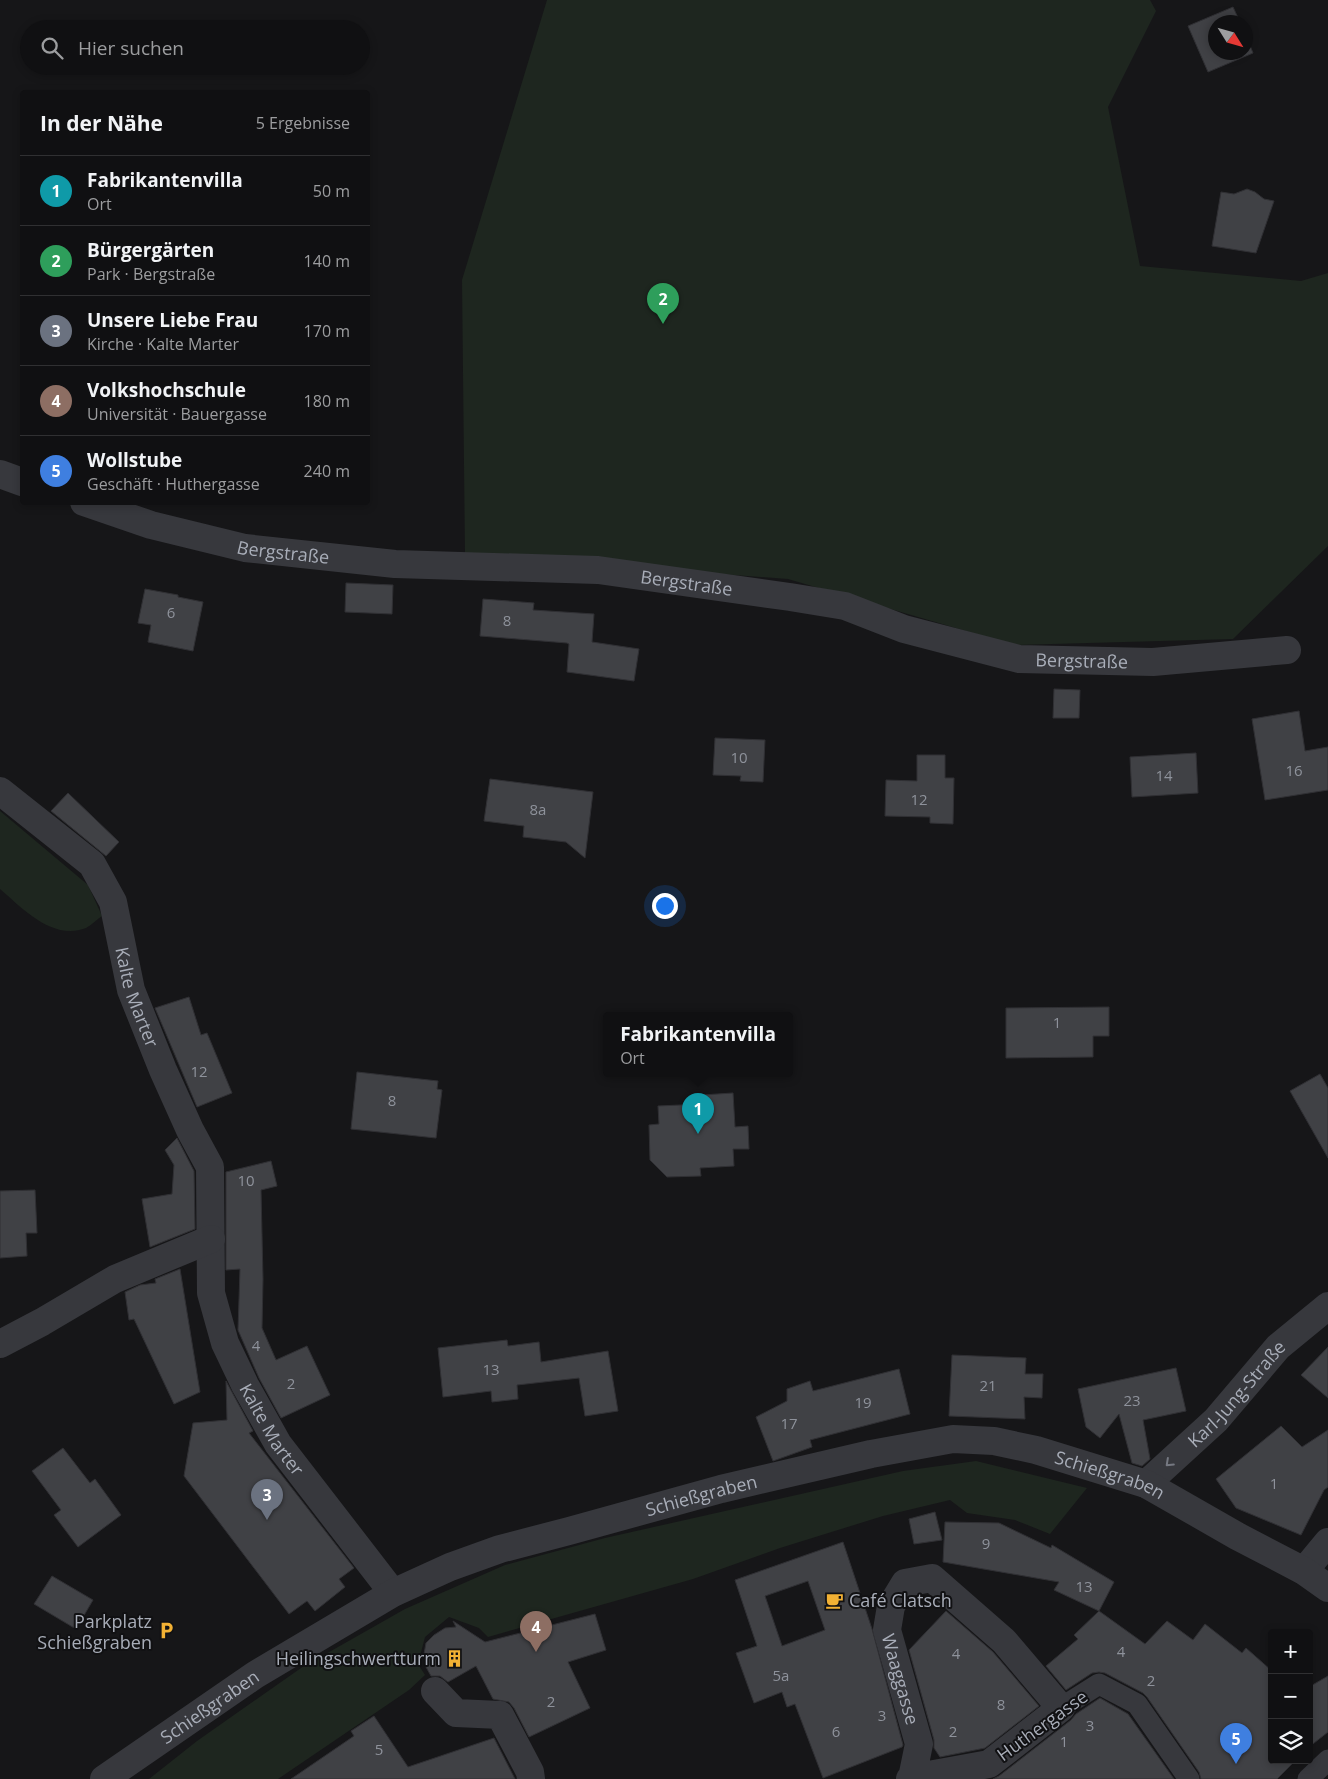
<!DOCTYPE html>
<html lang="de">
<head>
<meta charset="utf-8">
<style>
  :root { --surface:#101012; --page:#19191b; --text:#f1f3f6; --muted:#9c9d9f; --line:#303032; --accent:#db2777 }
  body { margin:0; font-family:"Open Sans",sans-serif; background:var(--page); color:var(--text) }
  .controls { position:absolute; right:15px; bottom:15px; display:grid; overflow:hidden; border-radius:5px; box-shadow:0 2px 8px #0003 }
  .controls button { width:45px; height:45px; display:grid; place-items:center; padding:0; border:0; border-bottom:1px solid var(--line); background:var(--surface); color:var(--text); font:25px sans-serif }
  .compass { position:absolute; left:1208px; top:15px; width:45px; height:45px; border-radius:50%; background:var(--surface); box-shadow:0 2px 8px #0003; rotate:127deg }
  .you { position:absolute; left:664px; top:905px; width:18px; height:18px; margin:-12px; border:4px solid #fff; border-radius:50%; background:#1a73e8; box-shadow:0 0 0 8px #1a73e833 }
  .badge { display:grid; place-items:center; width:32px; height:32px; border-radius:50%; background:var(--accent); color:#fff; font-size:16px; font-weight:700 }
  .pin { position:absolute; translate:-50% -41px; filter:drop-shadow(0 1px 2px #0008) }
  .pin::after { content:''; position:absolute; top:26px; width:18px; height:15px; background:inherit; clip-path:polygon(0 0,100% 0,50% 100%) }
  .popup { position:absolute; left:603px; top:1012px; width:190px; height:65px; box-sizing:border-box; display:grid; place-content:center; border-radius:5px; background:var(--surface); filter:drop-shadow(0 1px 4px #0005); font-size:16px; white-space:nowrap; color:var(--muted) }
  .popup b { font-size:19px; color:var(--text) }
  .popup::after { content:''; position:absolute; left:50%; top:100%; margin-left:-10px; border:10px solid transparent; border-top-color:var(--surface) }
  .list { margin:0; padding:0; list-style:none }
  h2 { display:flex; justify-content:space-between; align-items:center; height:65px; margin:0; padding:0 20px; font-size:21px }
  h2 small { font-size:16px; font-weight:400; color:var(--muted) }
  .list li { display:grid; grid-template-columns:32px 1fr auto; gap:15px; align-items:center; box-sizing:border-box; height:70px; padding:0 20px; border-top:1px solid var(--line) }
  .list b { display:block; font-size:19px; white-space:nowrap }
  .list p { margin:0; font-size:16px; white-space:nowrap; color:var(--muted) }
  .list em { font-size:16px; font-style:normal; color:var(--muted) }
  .icon { flex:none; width:28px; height:28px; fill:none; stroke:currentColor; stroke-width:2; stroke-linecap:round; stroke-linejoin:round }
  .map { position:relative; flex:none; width:1328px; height:1779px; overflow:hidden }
  .search { position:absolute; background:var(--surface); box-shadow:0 2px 8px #0003; left:20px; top:20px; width:350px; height:55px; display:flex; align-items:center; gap:12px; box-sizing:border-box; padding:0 18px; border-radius:28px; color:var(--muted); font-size:19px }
  .panel { position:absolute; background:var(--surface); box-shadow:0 2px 8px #0003; left:20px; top:90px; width:350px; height:415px; border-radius:5px }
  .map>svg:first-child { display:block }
</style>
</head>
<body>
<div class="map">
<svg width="1328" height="1779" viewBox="0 0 1328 1779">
  <rect width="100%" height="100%" fill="#161618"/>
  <path fill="#1e261f" d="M547,0H1150L1156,11L1108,107L1140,266L1301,281L1328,273V546L1233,639L1014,645L788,579L465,555L462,280Z
    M0,811L88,885L102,916C97,919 92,925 86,928C53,941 23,909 0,889Z
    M976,1461L1087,1488L1050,1534L1015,1520L967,1513L950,1500L883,1516L780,1548L693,1579L488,1637L479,1628L449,1617L425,1637L418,1664L425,1675L409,1690L278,1779H149L197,1741L301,1668L405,1609L505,1565L605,1538L903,1471Z"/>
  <path fill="#404145" stroke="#303034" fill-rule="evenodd" d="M1233,7L1240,22H1216V52H1246V36L1253,53L1208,72L1188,26Z
    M1247,189L1255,192L1264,199L1274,201L1256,253L1212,246L1221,192L1234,194Z
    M346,583L393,585L392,614L345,612Z
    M145,589L178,595V597L203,602L193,651L148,642L151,625L138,623Z
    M483,599L534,603L533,610L594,614L592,642L639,649L634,681L567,672L569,644L567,643L480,636Z
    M1054,689L1080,690L1079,718H1053Z
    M1299,711L1305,751L1328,747V790L1265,800L1252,719Z
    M715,738L765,740L763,782L740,781L741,776L713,775Z
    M1196,753L1198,793L1132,797L1130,757Z
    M917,755H945V778H954L953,824L930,823V817L885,816L886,780L917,781Z
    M490,779L593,792L585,858L566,842L523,837L524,826L484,821Z
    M68,793L119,842L106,856L51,811Z
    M189,997L201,1035L207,1033L232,1093L197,1107L155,1008Z
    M1109,1007V1036H1093V1057L1006,1058V1008Z
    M357,1072L438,1081L437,1089L442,1090L436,1138L351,1129Z
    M1320,1074L1328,1088V1158L1290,1091Z
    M733,1093L735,1127L748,1126L749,1149H733L734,1166L700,1168L701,1176L667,1177L650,1160L649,1125L659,1124L658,1106L703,1104L702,1095Z
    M177,1138L194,1171L195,1229L150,1247L142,1199L172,1194L174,1165L165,1150Z
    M271,1161L277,1186L261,1190L263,1279L262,1328L276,1360L307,1346L330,1395L281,1418L259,1378L238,1330L240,1269L226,1270V1172Z
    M35,1190L37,1233H26L27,1256L0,1258V1191Z
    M180,1269L200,1392L174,1404L134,1319L129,1320L125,1292L140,1285L156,1283L155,1279Z
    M507,1340L508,1346L539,1342L541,1362L608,1351L618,1411L585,1416L579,1378L517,1385L518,1399L492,1402L491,1391L443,1397L438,1348Z
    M1328,1347V1398L1301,1375Z
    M952,1355L1026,1358L1025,1374H1043L1042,1398L1024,1397L1025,1419L949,1416Z
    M1176,1368L1186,1411L1143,1420L1150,1459L1142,1466L1132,1463L1119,1414L1100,1438L1086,1427L1078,1389Z
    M899,1369L910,1414L810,1440L812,1447L773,1461L756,1417L787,1401V1389L810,1381L813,1391Z
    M226,1381L253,1431L249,1433L354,1568L339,1579L345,1587L315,1611L307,1601L289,1614L184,1476L193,1423L227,1420Z
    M1281,1426L1302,1447L1328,1430V1487L1324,1490L1301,1535L1236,1508L1216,1479Z
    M63,1448L90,1483L95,1479L121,1515L78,1547L54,1515L61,1510L32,1471Z
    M935,1512L942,1540L914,1544L909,1519Z
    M945,1522L999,1523L1051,1548L1052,1545L1114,1582L1099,1611L1054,1590L1059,1582L943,1562Z
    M843,1542L872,1629L903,1745L902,1747L823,1778L795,1704L787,1707L782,1692L754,1703L736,1653L757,1646L735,1580ZM808,1581L825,1630L782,1646L765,1596Z
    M52,1576L93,1600L76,1629L34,1604Z
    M946,1611L993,1652L1039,1706L985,1748L940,1757L934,1748V1740L909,1650Z
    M1099,1611L1145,1644L1167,1621L1193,1640L1205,1624L1242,1653L1246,1648L1272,1671V1760H1296L1277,1779H1201L1199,1772L1147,1697L1143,1693L1105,1673L1099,1672L1092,1673L1066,1690L1046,1666L1078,1639L1074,1635Z
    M595,1614L606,1650L568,1662L590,1708L529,1737L514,1708L509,1702L493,1699L476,1666L448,1682L440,1676H431L426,1667L424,1654L426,1643L434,1635L445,1628L456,1627L453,1621L485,1642Z
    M1328,1676V1732L1309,1747V1687Z
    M1100,1698L1128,1714L1174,1779H993L999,1776L1071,1720L1076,1714Z
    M374,1716L408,1767L494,1738L515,1779H291L354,1736L351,1731Z"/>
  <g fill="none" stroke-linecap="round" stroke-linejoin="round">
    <path stroke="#37383d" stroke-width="21" d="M1061,1708L1099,1684L1137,1704L1189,1779
      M1308,1779L1328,1760"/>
    <g stroke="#37383d" stroke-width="28">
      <path d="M0,474L22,482"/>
      <path id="s1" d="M84,502L151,525L245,548L395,564L598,570L790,597L845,606L904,629L1019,659L1153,662L1287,650"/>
      <path id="s2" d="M0,791L92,864L113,902L131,990L163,1070L190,1130L210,1167L211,1293L225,1343L245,1385L278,1444L393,1593"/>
      <path d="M0,1344L42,1322L115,1279L211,1239"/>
      <path id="s3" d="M1146,1484L1216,1420L1278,1347L1328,1306"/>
      <path d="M1304,1571L1328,1542"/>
      <path d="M435,1691L456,1713L500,1715L530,1772L531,1779"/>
      <path id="s4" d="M104,1779L255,1675L393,1593L450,1567L500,1549L569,1531L721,1489L871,1454L953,1439L994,1441L1036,1450L1146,1484L1237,1536L1304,1571L1328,1588"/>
      <path id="s5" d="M910,1779L912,1778L989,1764L1061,1708L1004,1641L932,1578L905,1583L891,1606L887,1630L919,1744L912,1778V1779"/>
    </g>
  </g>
  <defs><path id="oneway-chevron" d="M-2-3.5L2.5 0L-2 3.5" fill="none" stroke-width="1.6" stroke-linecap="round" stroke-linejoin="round" transform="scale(1.25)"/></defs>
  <use stroke="#757881" href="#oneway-chevron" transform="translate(1169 1463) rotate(137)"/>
  <defs>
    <symbol id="cafe-bare" viewBox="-9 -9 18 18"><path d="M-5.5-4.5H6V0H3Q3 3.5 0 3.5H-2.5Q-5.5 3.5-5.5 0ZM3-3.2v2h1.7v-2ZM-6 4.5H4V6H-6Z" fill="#f2b134" stroke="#111113" stroke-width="2.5" paint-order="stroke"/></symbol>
    <symbol id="parking-bare" viewBox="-9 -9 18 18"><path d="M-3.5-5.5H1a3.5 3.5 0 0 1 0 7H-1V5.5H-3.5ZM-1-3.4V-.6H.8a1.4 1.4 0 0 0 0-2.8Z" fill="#f2b134" stroke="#111113" stroke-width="2.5" paint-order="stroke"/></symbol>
    <symbol id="building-bare" viewBox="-9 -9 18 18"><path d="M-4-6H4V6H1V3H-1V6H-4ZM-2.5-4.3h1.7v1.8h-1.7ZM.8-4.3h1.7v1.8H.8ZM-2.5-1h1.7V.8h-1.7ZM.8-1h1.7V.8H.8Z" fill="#f2b134" stroke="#111113" stroke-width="2.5" paint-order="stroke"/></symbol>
  </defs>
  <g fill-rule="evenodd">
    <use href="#cafe-bare" x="822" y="1588" width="25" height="25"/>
    <use href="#parking-bare" x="154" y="1618" width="25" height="25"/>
    <use href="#building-bare" x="442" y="1646" width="25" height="25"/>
  </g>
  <g text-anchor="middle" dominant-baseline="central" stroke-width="4" stroke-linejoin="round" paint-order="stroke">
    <g font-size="15" fill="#8e929b">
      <text x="171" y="612">6</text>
      <text x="507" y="620">8</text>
      <text x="739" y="757">10</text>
      <text x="1294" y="770">16</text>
      <text x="1164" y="775">14</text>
      <text x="919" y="799">12</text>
      <text x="538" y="809">8a</text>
      <text x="1057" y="1022">1</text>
      <text x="199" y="1071">12</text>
      <text x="392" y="1100">8</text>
      <text x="246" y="1180">10</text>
      <text x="256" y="1345">4</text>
      <text x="491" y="1369">13</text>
      <text x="291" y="1383">2</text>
      <text x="988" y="1385">21</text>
      <text x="1132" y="1400">23</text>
      <text x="863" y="1402">19</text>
      <text x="789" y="1423">17</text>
      <text x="1274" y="1483">1</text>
      <text x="986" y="1543">9</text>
      <text x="1084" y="1586">13</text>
      <text x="1121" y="1651">4</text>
      <text x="956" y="1653">4</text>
      <text x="781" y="1675">5a</text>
      <text x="1151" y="1680">2</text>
      <text x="551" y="1701">2</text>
      <text x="1001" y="1704">8</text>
      <text x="882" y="1715">3</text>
      <text x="1090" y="1725">3</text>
      <text x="836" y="1731">6</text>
      <text x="953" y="1731">2</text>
      <text x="1064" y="1741">1</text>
      <text x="379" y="1749">5</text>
    </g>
    <g font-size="18" fill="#a8adb8" stroke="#111113">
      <text stroke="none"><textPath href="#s1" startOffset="206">Bergstraße</textPath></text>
      <text stroke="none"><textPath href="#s1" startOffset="611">Bergstraße</textPath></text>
      <text stroke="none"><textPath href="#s1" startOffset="1016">Bergstraße</textPath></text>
      <text stroke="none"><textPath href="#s2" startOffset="259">Kalte Marter</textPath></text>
      <text stroke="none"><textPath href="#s3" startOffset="128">Karl-Jung-Straße</textPath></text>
      <text stroke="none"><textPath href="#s2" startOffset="721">Kalte Marter</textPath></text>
      <text stroke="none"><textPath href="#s4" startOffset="1088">Schießgraben</textPath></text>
      <text stroke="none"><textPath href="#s4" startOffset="668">Schießgraben</textPath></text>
      <text stroke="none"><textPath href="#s5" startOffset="485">Waaggasse</textPath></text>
      <text stroke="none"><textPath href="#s4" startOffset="128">Schießgraben</textPath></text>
      <text transform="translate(1042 1725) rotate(-36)">Huthergasse</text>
    </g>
    <g font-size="18" fill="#a8adb8" stroke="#111113" text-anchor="end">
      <text x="849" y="1600" text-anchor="start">Café Clatsch</text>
      <text x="152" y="1621">Parkplatz<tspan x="152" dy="21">Schießgraben</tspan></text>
      <text x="441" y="1658">Heilingschwertturm</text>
    </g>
  </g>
</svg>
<div class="controls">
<button>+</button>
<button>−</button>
<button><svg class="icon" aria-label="layers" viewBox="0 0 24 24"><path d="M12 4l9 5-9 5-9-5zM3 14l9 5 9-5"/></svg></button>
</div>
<svg class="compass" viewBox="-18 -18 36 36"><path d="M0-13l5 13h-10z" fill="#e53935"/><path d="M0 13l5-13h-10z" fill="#9c9d9f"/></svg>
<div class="you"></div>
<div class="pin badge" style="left:698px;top:1134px;background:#0f9aa8">1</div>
<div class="popup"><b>Fabrikantenvilla</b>Ort</div>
<div class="pin badge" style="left:663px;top:324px;background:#2e9e5b">2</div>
<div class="pin badge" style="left:267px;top:1520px;background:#6b7280">3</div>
<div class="pin badge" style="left:536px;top:1652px;background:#8d6e63">4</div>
<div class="pin badge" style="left:1236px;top:1764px;background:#3f7fe0">5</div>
<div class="search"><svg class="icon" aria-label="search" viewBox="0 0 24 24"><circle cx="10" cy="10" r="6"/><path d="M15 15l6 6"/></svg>Hier suchen</div>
<section class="panel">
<h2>In der Nähe<small>5 Ergebnisse</small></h2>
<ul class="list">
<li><span class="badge" style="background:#0f9aa8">1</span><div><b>Fabrikantenvilla</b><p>Ort</p></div><em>50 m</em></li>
<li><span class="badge" style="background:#2e9e5b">2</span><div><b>Bürgergärten</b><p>Park · Bergstraße</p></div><em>140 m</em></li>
<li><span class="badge" style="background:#6b7280">3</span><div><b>Unsere Liebe Frau</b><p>Kirche · Kalte Marter</p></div><em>170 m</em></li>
<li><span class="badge" style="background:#8d6e63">4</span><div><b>Volkshochschule</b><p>Universität · Bauergasse</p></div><em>180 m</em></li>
<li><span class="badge" style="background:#3f7fe0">5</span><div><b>Wollstube</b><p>Geschäft · Huthergasse</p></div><em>240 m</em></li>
</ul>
</section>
</div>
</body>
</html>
